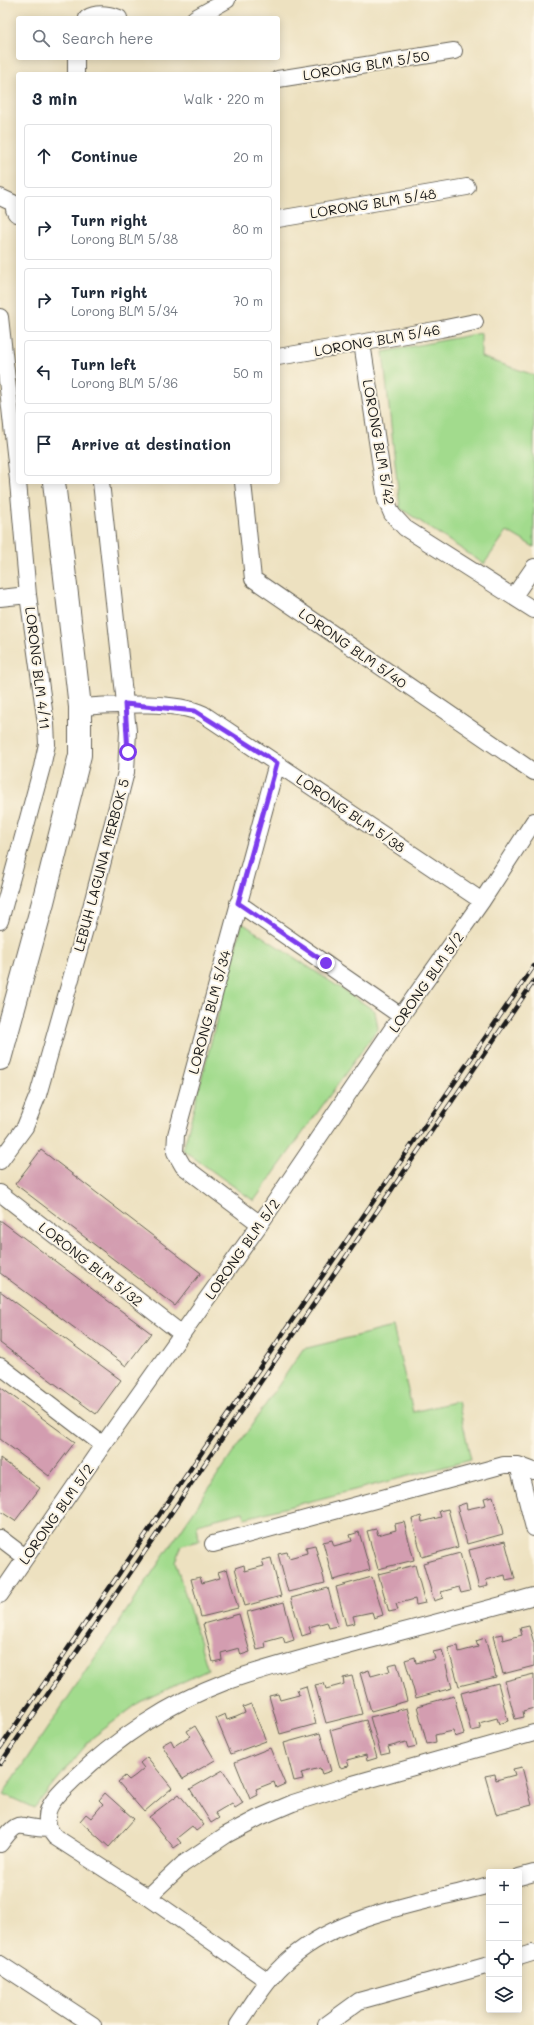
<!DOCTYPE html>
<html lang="en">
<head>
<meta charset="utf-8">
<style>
  :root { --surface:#fff; --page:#f2f2f3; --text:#1f2937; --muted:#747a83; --line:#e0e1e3 }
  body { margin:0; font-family:Mali,sans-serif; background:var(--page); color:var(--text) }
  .controls { position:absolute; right:12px; bottom:12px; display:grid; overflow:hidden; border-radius:4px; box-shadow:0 2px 10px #0003 }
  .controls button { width:36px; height:36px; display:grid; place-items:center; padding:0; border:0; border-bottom:1px solid var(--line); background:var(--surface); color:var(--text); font:20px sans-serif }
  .stop { position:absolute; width:12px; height:12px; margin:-9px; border:3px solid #7c3aed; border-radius:50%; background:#fff }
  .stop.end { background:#7c3aed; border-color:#fff; box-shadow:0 1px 4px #0008 }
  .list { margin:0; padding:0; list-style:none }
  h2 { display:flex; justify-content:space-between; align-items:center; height:52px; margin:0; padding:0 16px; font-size:17px }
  h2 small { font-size:13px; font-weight:400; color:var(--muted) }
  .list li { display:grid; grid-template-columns:26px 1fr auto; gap:12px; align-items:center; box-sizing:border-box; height:64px; margin:0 8px 8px; padding:0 8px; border:1px solid var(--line); border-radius:4px }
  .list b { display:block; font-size:15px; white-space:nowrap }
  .list p { margin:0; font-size:13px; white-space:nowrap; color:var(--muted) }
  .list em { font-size:13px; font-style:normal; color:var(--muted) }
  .icon { flex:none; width:22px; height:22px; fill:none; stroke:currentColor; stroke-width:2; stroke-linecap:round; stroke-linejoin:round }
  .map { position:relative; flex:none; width:534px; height:2025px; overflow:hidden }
  .search { position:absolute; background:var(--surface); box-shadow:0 2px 10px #0003; left:16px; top:16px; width:264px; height:44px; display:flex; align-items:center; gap:10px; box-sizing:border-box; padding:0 14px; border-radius:4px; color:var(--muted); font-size:15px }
  .panel { position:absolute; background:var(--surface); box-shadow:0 2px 10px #0003; left:16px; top:72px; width:264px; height:412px; border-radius:4px }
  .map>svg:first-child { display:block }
</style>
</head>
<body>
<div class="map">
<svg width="534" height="2025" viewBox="0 0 534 2025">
  <rect width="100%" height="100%" fill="#fcf5e5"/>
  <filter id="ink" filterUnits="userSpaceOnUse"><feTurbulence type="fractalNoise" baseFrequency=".025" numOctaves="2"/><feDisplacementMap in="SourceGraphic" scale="8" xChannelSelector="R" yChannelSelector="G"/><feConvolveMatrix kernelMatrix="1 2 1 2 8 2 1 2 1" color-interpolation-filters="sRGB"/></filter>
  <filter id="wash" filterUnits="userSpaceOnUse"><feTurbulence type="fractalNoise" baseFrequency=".012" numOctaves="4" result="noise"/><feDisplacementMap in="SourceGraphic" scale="16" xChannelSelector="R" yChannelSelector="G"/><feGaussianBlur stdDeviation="0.9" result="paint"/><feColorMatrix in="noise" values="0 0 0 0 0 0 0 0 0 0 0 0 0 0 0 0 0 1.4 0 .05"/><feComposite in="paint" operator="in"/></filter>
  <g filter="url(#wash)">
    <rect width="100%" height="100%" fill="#ede1c0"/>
    <path fill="#a2db8d" stroke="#5f7c54" d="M481,333V357L534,375V547L507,531L484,564L400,508L383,352Z
      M242,923L375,1011L378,1028L254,1201L183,1150Z
      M393,1327L413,1412L458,1401L471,1460L245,1518L243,1512L197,1524L199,1541L182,1545L175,1561L208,1670L140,1702L92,1738L34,1808L3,1794L303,1349Z"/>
    <g id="blocks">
      <path fill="#d39db0" d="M41,1150L201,1273L175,1306L15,1184Z
        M0,1220L151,1333L126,1366L0,1273Z
        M0,1291L121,1380L96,1414L0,1343Z
        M0,1387L75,1442L49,1476L0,1439Z
        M0,1458L40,1488L15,1521L0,1511Z
        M493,1496L503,1534L467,1544L457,1506L466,1503L467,1509L486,1505L484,1498Z
        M448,1509L458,1547L422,1557L412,1519L421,1516L422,1522L441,1517L439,1511Z
        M404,1522L414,1560L378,1569L367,1531L376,1529L378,1535L396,1530L395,1524Z
        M359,1532L370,1570L333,1580L323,1542L332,1540L334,1546L352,1541L350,1535Z
        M505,1541L515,1579L506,1581L505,1575L486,1580L488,1586L479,1588L469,1550Z
        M315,1545L325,1583L288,1592L278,1554L287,1552L289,1558L307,1553L306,1547Z
        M460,1553L470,1591L461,1593L459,1587L441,1592L443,1598L434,1601L423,1563Z
        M271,1558L281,1596L245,1606L235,1568L244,1565L245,1571L264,1566L262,1560Z
        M415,1565L425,1603L416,1605L415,1599L396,1604L398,1610L389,1612L378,1574Z
        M227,1569L238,1608L201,1617L191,1579L200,1577L202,1583L220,1578L218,1572Z
        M372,1577L383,1615L374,1618L372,1612L353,1616L355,1623L346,1625L336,1587Z
        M328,1588L338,1626L329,1628L327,1622L309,1627L311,1633L302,1636L291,1598Z
        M284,1602L294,1640L285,1643L283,1637L265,1642L266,1648L257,1650L247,1612Z
        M239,1614L250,1652L241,1655L239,1648L221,1653L222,1660L213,1662L203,1624Z
        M529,1626L534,1643V1666L503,1674L493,1636L502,1634L503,1640L522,1635L520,1628Z
        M485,1638L496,1677L459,1686L448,1648L458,1646L459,1652L478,1647L476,1641Z
        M442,1650L452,1688L416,1698L405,1660L415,1657L416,1663L435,1659L433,1652Z
        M397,1663L407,1701L371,1711L360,1673L369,1670L371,1676L390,1671L388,1665Z
        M534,1674V1708L523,1711L524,1717L515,1719L505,1681Z
        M352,1676L362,1714L326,1723L315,1685L324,1683L326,1689L344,1684L343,1678Z
        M498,1683L508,1721L499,1724L497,1718L479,1723L481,1729L471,1731L461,1693Z
        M306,1686L316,1724L280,1734L269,1696L278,1694L280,1700L299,1695L297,1689Z
        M454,1696L464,1734L455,1737L453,1731L435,1735L436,1742L427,1744L417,1706Z
        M251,1704L266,1741L231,1754L216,1718L225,1714L227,1720L236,1717L245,1713L243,1707Z
        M407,1708L417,1746L408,1748L406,1742L388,1747L390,1753L381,1755L370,1717Z
        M366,1720L377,1758L367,1761L366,1755L347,1760L349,1766L340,1768L330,1730Z
        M195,1726L215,1760L183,1779L162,1745L171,1740L174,1746L190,1736L187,1731Z
        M320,1733L331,1771L322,1774L320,1768L301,1773L303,1779L294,1781L284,1743Z
        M270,1748L285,1784L276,1788L274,1782L256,1789L258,1795L250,1799L235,1762Z
        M147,1757L172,1788L144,1812L118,1782L125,1776L129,1780L136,1775L144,1768L140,1763Z
        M522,1767L532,1805L496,1814L485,1776L495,1774L496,1780L515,1775L513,1769Z
        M223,1770L243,1803L235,1808L232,1803L215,1813L219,1818L211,1823L190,1789Z
        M105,1793L134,1819L109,1847L80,1821L86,1814L91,1818L103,1804L99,1800Z
        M179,1794L204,1825L196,1831L192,1826L177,1838L181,1843L174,1848L149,1817Z"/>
    </g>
  </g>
  <g filter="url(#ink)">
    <use href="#blocks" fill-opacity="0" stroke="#656155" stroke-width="1"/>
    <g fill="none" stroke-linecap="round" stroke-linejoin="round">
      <defs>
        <path id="street" d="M87,18C97,12 108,14 119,18
          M195,18L227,0
          M76,58V74
          M278,79L454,51
          M0,197L13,203L17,209L18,208
          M278,219L467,187
          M0,317L18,480
          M362,343L386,500L392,514L405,528L534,610
          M278,357L441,329L475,322
          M243,482L253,579L534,772
          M514,596L534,567
          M0,598L28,595
          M80,707C114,705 172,700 203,714L482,901
          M238,903L401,1016
          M0,921L42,767L47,744L46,724L28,595L18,482
          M0,1161L25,1127L38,1095L89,915L126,772L128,731L101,482
          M0,1193L182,1334
          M260,1224L183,1166L175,1152L176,1135L277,763
          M0,1366L103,1445
          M518,1465L534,1528
          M0,1538L25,1557
          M213,1544L504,1465H518L534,1471
          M0,1595L103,1445L260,1224L401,1016L482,901L534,821
          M0,1844C21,1815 18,1829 48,1829
          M519,1877L534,1873
          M148,1897L183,1864L226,1835L260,1817L293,1803L353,1784L534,1733
          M519,1957L532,1953
          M0,1964L93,2025
          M268,1981L148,1897L55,1837C35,1814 56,1796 73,1780C116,1739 169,1703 225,1682C270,1666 316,1655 362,1642C419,1627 477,1612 534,1596
          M238,2025C252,2005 264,1983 282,1966C334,1914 420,1904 489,1885
          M326,2025L359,2001L489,1965"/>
        <path id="secondary" d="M17,209L18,211
          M0,1059L43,902L80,755V707L54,482"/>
      </defs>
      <use href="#street" stroke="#656155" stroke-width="18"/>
      <use href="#secondary" stroke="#656155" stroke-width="24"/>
      <use href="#street" stroke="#fff" stroke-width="16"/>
      <use href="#secondary" stroke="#fff" stroke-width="22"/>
      <defs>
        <path id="rail" d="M0,1748L534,966
          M0,1764L534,981"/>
      </defs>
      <use href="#rail" stroke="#1c1c1c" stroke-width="4.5"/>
      <use href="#rail" stroke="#fcf5e5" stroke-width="3" stroke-dasharray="9" stroke-linecap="butt"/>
    </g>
  </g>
  <g fill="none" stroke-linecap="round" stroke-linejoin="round" filter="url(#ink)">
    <path stroke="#7c3aed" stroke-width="5" d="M128,752L125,704L195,711L277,763L238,903L326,963"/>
  </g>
  <g text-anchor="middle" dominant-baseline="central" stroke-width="4" stroke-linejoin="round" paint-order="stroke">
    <g font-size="14" fill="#1c1c1c" stroke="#fcf5e5">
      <text transform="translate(366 65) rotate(-9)">LORONG BLM 5/50</text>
      <text transform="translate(373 203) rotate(-9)">LORONG BLM 5/48</text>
      <text transform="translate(377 340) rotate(-10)">LORONG BLM 5/46</text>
      <text transform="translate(379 442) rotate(80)">LORONG BLM 5/42</text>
      <text transform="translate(353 648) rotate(35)">LORONG BLM 5/40</text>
      <text transform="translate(38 668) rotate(83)">LORONG BLM 4/11</text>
      <text transform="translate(351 813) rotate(34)">LORONG BLM 5/38</text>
      <text transform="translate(101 865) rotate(-75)">LEBUH LAGUNA MERBOK 5</text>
      <text transform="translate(426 982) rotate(-55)">LORONG BLM 5/2</text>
      <text transform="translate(209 1012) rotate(-75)">LORONG BLM 5/34</text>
      <text transform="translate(242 1249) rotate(-55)">LORONG BLM 5/2</text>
      <text transform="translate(91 1264) rotate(38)">LORONG BLM 5/32</text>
      <text transform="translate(56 1514) rotate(-55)">LORONG BLM 5/2</text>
    </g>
  </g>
</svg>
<div class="controls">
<button>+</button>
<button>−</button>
<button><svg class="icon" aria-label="locate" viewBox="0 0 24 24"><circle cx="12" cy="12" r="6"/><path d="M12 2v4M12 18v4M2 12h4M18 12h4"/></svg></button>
<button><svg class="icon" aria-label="layers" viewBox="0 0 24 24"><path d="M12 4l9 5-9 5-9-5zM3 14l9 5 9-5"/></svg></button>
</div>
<div class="stop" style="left:128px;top:752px"></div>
<div class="stop end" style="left:326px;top:963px"></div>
<div class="search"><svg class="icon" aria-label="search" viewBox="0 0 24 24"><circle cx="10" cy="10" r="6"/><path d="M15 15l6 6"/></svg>Search here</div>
<section class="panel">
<h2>3 min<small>Walk · 220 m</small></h2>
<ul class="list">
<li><svg class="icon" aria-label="ahead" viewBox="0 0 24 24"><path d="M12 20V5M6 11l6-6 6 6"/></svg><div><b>Continue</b></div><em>20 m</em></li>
<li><svg class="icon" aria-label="right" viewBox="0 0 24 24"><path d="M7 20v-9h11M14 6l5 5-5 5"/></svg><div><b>Turn right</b><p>Lorong BLM 5/38</p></div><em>80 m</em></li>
<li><svg class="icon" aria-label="right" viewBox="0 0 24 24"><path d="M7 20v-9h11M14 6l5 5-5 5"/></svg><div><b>Turn right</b><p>Lorong BLM 5/34</p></div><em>70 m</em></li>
<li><svg class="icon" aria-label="left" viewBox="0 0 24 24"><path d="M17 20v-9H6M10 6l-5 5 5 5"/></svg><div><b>Turn left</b><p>Lorong BLM 5/36</p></div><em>50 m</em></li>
<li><svg class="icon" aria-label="arrive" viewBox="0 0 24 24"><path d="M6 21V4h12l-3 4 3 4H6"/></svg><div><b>Arrive at destination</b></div></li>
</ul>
</section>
</div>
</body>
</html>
